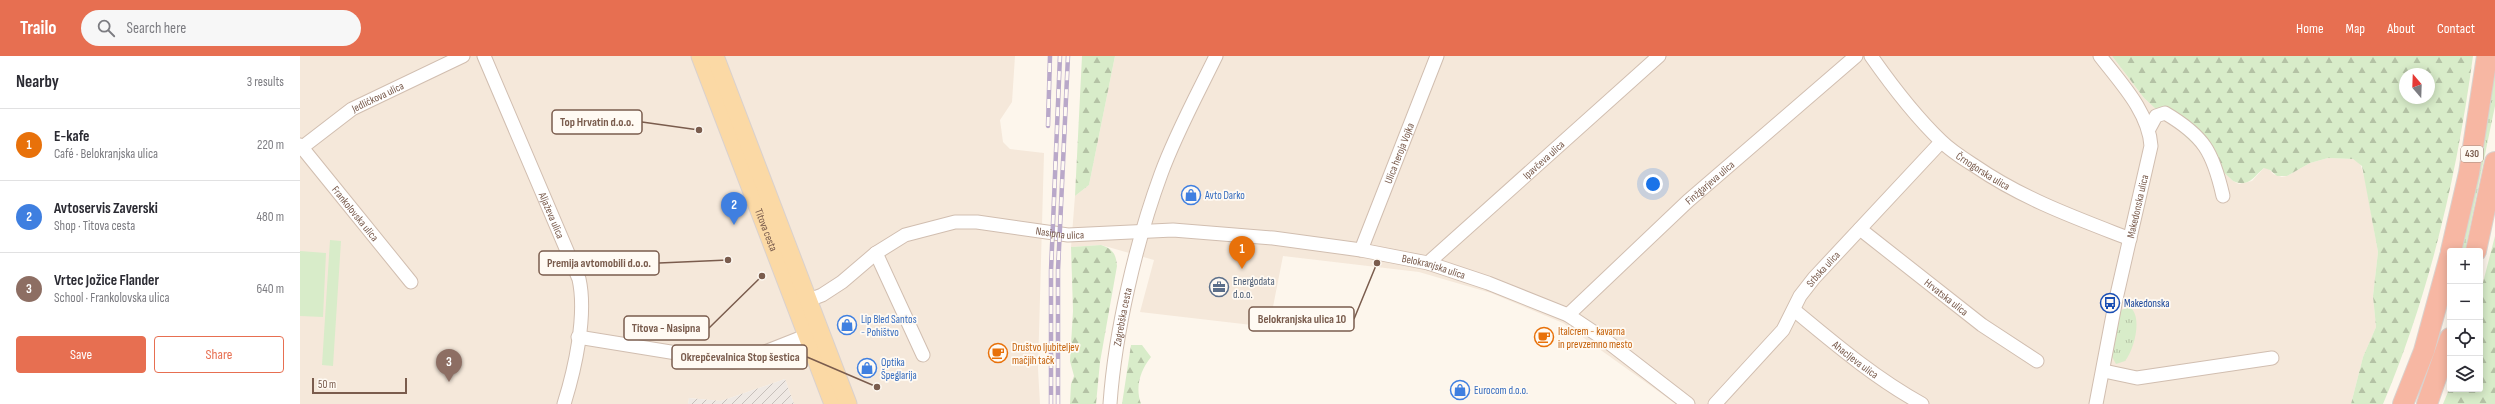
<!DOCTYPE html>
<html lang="en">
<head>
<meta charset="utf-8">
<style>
  :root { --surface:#fff; --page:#f7f7f7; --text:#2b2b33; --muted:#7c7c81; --line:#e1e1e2; --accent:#e76f51 }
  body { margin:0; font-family:"Sofia Sans Condensed",sans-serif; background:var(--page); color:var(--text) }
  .controls { position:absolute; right:12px; bottom:12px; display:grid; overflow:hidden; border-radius:4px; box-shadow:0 2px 10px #0003 }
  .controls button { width:36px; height:36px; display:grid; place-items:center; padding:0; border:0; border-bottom:1px solid var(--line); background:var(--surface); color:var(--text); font:20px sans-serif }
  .compass { position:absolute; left:2099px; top:12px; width:36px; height:36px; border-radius:50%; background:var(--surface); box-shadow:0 2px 10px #0003; rotate:341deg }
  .scale { position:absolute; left:12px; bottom:10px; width:95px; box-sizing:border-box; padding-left:4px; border:2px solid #7a5c4d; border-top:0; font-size:11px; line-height:14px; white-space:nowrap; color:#7a5c4d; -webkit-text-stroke:3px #fffaf3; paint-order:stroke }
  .you { position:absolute; left:1353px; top:128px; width:14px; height:14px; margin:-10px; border:3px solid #fff; border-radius:50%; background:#1a73e8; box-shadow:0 0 0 6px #1a73e833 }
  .badge { display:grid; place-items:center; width:26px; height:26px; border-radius:50%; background:var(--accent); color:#fff; font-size:13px; font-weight:700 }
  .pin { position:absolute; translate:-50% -33px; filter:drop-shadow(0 1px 2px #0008) }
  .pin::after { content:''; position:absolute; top:21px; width:14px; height:12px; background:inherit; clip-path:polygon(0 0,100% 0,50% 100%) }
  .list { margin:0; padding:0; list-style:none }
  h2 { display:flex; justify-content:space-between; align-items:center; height:52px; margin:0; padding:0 16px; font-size:17px }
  h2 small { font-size:13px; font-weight:400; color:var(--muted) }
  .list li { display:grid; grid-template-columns:26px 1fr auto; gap:12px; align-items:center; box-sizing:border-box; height:72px; padding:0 16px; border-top:1px solid var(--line) }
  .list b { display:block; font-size:15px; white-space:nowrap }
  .list p { margin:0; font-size:13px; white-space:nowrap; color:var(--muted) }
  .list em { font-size:13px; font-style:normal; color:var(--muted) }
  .actions { display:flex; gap:8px; padding:12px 16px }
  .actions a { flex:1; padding:9px 0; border:1px solid var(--accent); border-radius:4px; text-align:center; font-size:14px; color:var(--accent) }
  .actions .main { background:var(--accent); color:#fff }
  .icon { flex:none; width:22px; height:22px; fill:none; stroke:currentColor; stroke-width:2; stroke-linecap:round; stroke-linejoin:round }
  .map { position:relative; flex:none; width:2195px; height:348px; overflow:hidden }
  header { display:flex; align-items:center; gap:24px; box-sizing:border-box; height:56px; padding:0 20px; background:var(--accent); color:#fff }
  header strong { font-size:19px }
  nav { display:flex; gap:22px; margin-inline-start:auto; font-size:14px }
  .search { width:280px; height:36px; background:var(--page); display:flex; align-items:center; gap:10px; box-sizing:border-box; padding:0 14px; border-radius:22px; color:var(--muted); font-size:15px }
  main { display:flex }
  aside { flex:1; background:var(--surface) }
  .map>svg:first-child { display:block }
</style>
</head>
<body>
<header>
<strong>Trailo</strong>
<div class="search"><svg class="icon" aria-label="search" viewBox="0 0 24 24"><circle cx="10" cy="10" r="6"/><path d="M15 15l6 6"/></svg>Search here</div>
<nav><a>Home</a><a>Map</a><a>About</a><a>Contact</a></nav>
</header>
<main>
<aside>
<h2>Nearby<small>3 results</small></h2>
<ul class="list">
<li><span class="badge" style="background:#e8710a">1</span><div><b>E-kafe</b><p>Café · Belokranjska ulica</p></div><em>220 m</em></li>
<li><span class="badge" style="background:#3f7fe0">2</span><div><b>Avtoservis Zaverski</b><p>Shop · Titova cesta</p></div><em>480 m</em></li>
<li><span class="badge" style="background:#8d6e63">3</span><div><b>Vrtec Jožice Flander</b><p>School · Frankolovska ulica</p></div><em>640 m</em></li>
</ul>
<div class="actions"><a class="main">Save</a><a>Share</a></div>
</aside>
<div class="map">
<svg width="2195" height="348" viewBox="0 0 2195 348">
  <defs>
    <pattern id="industrial-furrows" width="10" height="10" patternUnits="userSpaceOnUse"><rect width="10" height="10" fill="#efe9e4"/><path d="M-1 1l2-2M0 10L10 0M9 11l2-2" fill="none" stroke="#c7c0bb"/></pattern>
    <pattern id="grass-tufts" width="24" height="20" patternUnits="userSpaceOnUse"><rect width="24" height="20" fill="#d8ecc9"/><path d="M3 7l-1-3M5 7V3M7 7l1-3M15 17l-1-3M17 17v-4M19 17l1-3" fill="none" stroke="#b4c2a5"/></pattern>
    <pattern id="forest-firs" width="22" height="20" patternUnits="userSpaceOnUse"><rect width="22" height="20" fill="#d8ecc9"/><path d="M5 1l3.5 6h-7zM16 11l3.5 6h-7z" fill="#b4c2a5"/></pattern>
  </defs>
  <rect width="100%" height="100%" fill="#fdf6ec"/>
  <path fill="#f5e8da" d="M0,0H715L712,46L700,64L703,86L710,93L744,97L738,313L740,348H494L485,323L421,345L389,342L388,348H0Z
    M815,0H1812L1844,42L1933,125L1939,128L1952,125L1964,112H1968L1973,118L1982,121L1987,120L2010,107L2028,102L2053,103L2060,107L2065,123L2078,196L2073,240L2076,271L2063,301L2051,348H1376L1263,267L1191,237L1119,216L983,200L969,271L840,256L854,204L801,189L771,191L775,140L789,129Z"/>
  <path fill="url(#industrial-furrows)" d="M485,323L494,348H388L389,342L421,345Z"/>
  <path fill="url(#grass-tufts)" d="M2195,8V50L2165,195H2160L2168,162Z
    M1830,251C1843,261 1834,294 1825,305L1816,308L1811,299L1821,254Z"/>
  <path fill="url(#forest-firs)" fill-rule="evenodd" d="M782,0H815L789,129L775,140Z
    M1812,0H2173C2157,119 2130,237 2083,348H2051L2063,301L2076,271L2073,240L2078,196L2062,110L2053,103L2028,102L2010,107L1987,120H1977L1970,114L1964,112C1953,121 1949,132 1933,125L1844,42ZM2105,18H2129V42H2105Z
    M2195,180V348H2143L2150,331V333H2180V238Z
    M801,189C813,193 816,198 817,210L800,306L796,348H770L771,328L774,320L770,305L773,255L771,191Z
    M831,289H842L851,301C840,315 835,331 841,348H822Z"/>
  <path fill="#d8ecc9" d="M30,184L41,185L33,310L22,309Z
    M0,195L26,197L23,261L0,260Z"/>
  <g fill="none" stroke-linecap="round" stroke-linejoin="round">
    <defs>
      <g id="minor">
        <path id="s1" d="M184,0L279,223C287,259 275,313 264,348"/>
        <path id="s2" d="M1571,0C1592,30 1615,60 1641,85C1651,95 1664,103 1675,110C1723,143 1776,162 1830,183"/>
        <path d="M1849,73L1856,60L1865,57C1904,80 1913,96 1923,140"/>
        <path id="s3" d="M0,89L111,226"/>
        <path id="s4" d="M0,93L52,53L163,0"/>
        <path id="s5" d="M1560,173L1682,269L1737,305"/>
        <path id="s6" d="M1061,194L1137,0"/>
        <path d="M576,197L623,299"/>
        <path id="s7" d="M1128,207L1359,0"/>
        <path id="s8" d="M509,244L522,239L542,226L576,197L605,179L655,166H677L768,179L873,174L973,182L1061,194L1128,207L1188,227L1268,259L1304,283L1388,348"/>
        <path id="s9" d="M1494,254C1535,288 1575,322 1622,348"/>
        <path id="s10" d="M1268,259L1388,145L1556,0"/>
        <path d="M278,281L432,306L442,305L508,279"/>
        <path d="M1804,315L1837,322L1972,302"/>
        <path id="s11" d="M810,348C815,276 836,186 861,118C876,77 897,39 916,0"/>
        <path id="s12" d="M1415,348L1483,274L1500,240L1514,222L1641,86"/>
        <path id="s13" d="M1796,348L1816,243L1851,90C1849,56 1820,26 1800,0"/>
      </g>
      <g id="major">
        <path id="s14" d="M400,0L533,348"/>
        <path d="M415,0L548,348"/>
      </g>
      <path id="highway" d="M2151,195L2169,117L2187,0
        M2176,195L2195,106
        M2103,348L2124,295L2150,200
        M2127,348L2150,282"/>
    </defs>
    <use href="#minor" stroke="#d1beb0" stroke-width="15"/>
    <use href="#major" stroke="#dad1cd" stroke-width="19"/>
    <use href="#highway" stroke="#dad1cd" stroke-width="22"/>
    <use href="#minor" stroke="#fff" stroke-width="13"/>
    <use href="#major" stroke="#fbd9a5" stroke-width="17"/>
    <use href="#highway" stroke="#f7b7a3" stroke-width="20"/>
    <defs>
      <path id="rail" d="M748,70L750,0
        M751,348V215L760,0
        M758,348V214L768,0"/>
    </defs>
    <use href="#rail" stroke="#b9a8c9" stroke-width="4.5"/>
    <use href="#rail" stroke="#fffaf3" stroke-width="3" stroke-dasharray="9" stroke-linecap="butt"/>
  </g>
  <defs>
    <symbol id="shop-ring" viewBox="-11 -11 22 22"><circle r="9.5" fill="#fffaf3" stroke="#3f7fe0" stroke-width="1.5"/><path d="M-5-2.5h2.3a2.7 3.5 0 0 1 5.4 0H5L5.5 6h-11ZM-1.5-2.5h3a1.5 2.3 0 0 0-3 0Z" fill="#3f7fe0"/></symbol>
    <symbol id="office-ring" viewBox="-11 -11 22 22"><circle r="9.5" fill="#fffaf3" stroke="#5c6f8a" stroke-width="1.5"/><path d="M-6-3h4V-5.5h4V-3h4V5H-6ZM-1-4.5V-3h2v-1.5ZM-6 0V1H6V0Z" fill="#5c6f8a"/></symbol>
    <symbol id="bus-ring" viewBox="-11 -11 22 22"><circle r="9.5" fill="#fffaf3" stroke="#1a4fb4" stroke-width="1.5"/><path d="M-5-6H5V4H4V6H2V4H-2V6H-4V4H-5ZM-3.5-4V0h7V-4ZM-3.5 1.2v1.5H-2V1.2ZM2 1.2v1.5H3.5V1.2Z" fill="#1a4fb4"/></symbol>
    <symbol id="cafe-ring" viewBox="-11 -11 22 22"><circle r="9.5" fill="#fffaf3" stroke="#e8710a" stroke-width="1.5"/><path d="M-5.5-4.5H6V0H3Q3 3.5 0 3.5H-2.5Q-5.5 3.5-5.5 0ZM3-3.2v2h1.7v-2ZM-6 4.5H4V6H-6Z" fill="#e8710a"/></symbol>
  </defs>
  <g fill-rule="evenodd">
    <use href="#shop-ring" x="880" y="128" width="22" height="22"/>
    <use href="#office-ring" x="908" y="220" width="22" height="22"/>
    <use href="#bus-ring" x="1799" y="236" width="22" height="22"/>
    <use href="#shop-ring" x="536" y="258" width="22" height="22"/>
    <use href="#cafe-ring" x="1233" y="270" width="22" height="22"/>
    <use href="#cafe-ring" x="687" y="286" width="22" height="22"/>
    <use href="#shop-ring" x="556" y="301" width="22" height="22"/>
    <use href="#shop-ring" x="1149" y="323" width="22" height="22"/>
  </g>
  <g text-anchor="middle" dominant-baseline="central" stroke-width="3.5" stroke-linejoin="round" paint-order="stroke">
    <rect fill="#fffaf3" stroke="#a28b7f" stroke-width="1" x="2161" y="90" width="22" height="16" rx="3"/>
    <g font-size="10" font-weight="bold" fill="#7a5c4d">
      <text x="2172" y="98">430</text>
    </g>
    <g font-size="11" fill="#7a5c4d" stroke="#fffaf3">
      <text stroke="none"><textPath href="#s4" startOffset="94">Jedličkova ulica</textPath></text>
      <text stroke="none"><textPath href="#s6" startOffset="104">Ulica heroja Vojka</textPath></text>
      <text stroke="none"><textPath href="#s7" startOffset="155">Ipavčeva ulica</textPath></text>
      <text stroke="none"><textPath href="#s2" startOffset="162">Črnogorska ulica</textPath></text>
      <text stroke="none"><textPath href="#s10" startOffset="194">Finžgarjeva ulica</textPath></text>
      <text stroke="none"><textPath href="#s13" startOffset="202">Makedonska ulica</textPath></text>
      <text stroke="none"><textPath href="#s3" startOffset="88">Frankolovska ulica</textPath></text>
      <text stroke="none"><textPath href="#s1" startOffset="173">Aljaževa ulica</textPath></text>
      <text stroke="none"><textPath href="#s14" startOffset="186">Titova cesta</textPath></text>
      <text stroke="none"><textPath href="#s8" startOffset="274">Nasipna ulica</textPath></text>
      <text stroke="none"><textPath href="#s8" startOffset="651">Belokranjska ulica</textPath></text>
      <text stroke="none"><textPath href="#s12" startOffset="174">Srbska ulica</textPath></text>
      <text stroke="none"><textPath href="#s5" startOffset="110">Hrvatska ulica</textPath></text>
      <text stroke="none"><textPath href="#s11" startOffset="88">Zagrebška cesta</textPath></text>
      <text stroke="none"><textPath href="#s9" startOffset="79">Ahacljeva ulica</textPath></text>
    </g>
    <g font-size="11" fill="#366cbe" stroke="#fffaf3" text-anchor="start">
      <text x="905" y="139">Avto Darko</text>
      <text x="561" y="263">Lip Bled Santos<tspan x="561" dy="13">- Pohištvo</tspan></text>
      <text x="581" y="306">Optika<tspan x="581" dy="13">Špeglarija</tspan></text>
      <text x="1174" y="334">Eurocom d.o.o.</text>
    </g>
    <g font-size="11" fill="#4e5e75" stroke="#fffaf3" text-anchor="start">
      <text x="933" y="225">Energodata<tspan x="933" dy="13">d.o.o.</tspan></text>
    </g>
    <g font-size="11" fill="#164399" stroke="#fffaf3" text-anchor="start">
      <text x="1824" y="247">Makedonska</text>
    </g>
    <g font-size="11" fill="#c56008" stroke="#fffaf3" text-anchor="start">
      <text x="1258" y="275">Italcrem - kavarna<tspan x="1258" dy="13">in prevzemno mesto</tspan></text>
      <text x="712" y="291">Društvo ljubiteljev<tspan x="712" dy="13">mačjih tačk</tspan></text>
    </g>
  </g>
  <path fill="none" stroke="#7a5c4d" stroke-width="1.5" d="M399 74L342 66M428 204L359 207M1077 207L1054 263M462 220L409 272M577 331L507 301"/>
  <g fill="#7a5c4d" stroke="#fffaf3" stroke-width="1.5">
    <circle cx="399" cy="74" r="4"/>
    <circle cx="428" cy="204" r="4"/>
    <circle cx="1077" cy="207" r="4"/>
    <circle cx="462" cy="220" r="4"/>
    <circle cx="577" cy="331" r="4"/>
  </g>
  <g fill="#fffaf3" stroke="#7a5c4d" stroke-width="1.5">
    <rect x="252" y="54" width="90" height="24" rx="4"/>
    <rect x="239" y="195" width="120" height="24" rx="4"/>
    <rect x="949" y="251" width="105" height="24" rx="4"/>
    <rect x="324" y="260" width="85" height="24" rx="4"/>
    <rect x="372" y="289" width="135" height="24" rx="4"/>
  </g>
  <g font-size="12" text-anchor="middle" font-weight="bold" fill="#7a5c4d">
    <text x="297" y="70">Top Hrvatin d.o.o.</text>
    <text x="299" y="211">Premija avtomobili d.o.o.</text>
    <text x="1002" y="267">Belokranjska ulica 10</text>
    <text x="366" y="276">Titova - Nasipna</text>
    <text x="440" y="305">Okrepčevalnica Stop šestica</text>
  </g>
</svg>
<div class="controls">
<button>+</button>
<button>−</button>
<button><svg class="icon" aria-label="locate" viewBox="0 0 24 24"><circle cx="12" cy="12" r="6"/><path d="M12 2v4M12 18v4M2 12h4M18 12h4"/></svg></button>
<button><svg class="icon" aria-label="layers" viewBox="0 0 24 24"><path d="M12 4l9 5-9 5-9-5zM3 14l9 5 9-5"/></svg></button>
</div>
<svg class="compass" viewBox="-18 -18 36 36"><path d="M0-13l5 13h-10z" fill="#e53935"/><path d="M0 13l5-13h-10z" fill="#7c7c81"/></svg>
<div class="scale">50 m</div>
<div class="you"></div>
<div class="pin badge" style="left:942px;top:213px;background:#e8710a">1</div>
<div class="pin badge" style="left:434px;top:169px;background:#3f7fe0">2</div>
<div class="pin badge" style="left:149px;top:326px;background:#8d6e63">3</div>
</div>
</main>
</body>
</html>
